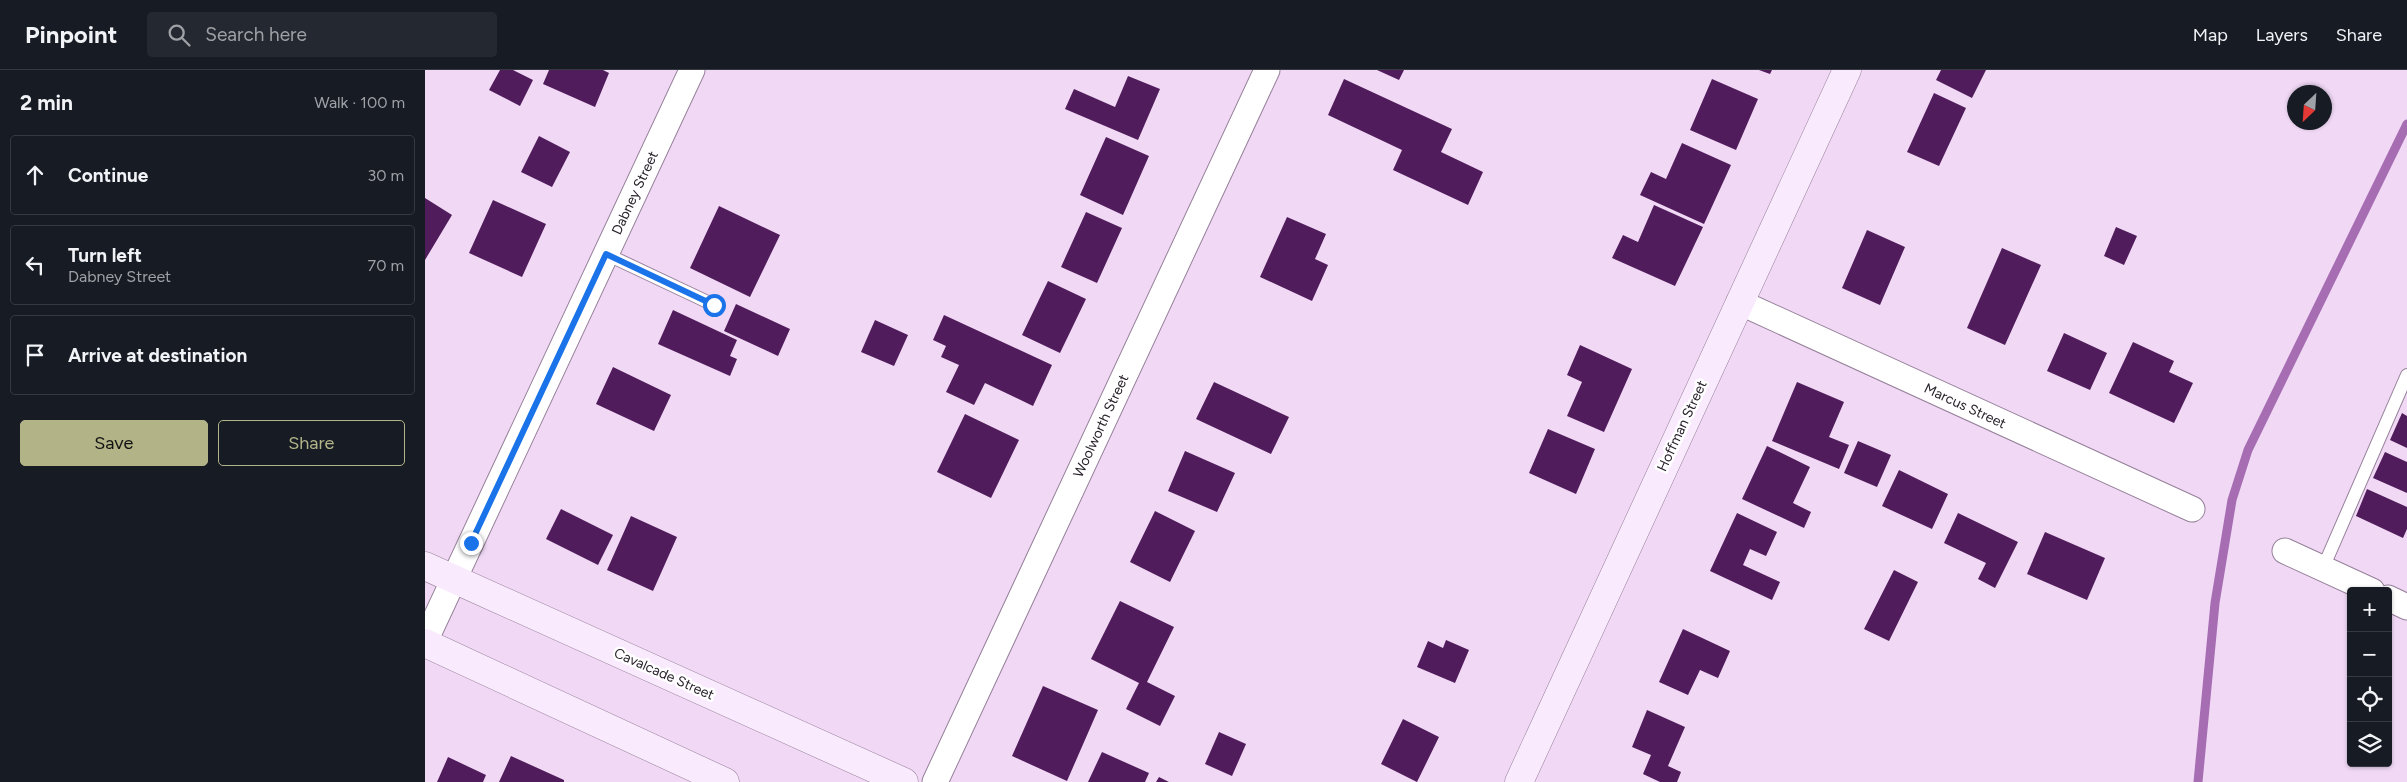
<!DOCTYPE html>
<html lang="en">
<head>
<meta charset="utf-8">
<style>
  :root { --surface:#171b24; --page:#242831; --text:#f1f3f6; --muted:#9ea1a6; --line:#363941; --accent:#b2b488 }
  body { margin:0; font-family:Figtree,sans-serif; background:var(--page); color:var(--text) }
  .controls { position:absolute; right:15px; bottom:15px; display:grid; overflow:hidden; border-radius:5px; box-shadow:0 1px 4px #0004 }
  .controls button { width:45px; height:45px; display:grid; place-items:center; padding:0; border:0; border-bottom:1px solid var(--line); background:var(--surface); color:var(--text); font:25px sans-serif }
  .compass { position:absolute; left:1862px; top:15px; width:45px; height:45px; border-radius:50%; background:var(--surface); box-shadow:0 1px 4px #0004; rotate:205deg }
  .stop { position:absolute; width:15px; height:15px; margin:-11px; border:4px solid #1a73e8; border-radius:50%; background:#fff }
  .stop.end { background:#1a73e8; border-color:#fff; box-shadow:0 1px 5px #0008 }
  .list { margin:0; padding:0; list-style:none }
  h2 { display:flex; justify-content:space-between; align-items:center; height:65px; margin:0; padding:0 20px; font-size:21px }
  h2 small { font-size:16px; font-weight:400; color:var(--muted) }
  .list li { display:grid; grid-template-columns:32px 1fr auto; gap:15px; align-items:center; box-sizing:border-box; height:80px; margin:0 10px 10px; padding:0 10px; border:1px solid var(--line); border-radius:5px }
  .list b { display:block; font-size:19px; white-space:nowrap }
  .list p { margin:0; font-size:16px; white-space:nowrap; color:var(--muted) }
  .list em { font-size:16px; font-style:normal; color:var(--muted) }
  .actions { display:flex; gap:10px; padding:15px 20px }
  .actions a { flex:1; padding:11px 0; border:1px solid var(--accent); border-radius:5px; text-align:center; font-size:18px; color:var(--accent) }
  .actions .main { background:var(--accent); color:#111 }
  .icon { flex:none; width:28px; height:28px; fill:none; stroke:currentColor; stroke-width:2; stroke-linecap:round; stroke-linejoin:round }
  .map { position:relative; flex:none; width:1982px; height:712px; overflow:hidden }
  header { display:flex; align-items:center; gap:30px; box-sizing:border-box; height:70px; padding:0 25px; background:var(--surface); border-bottom:1px solid var(--line) }
  header strong { font-size:24px }
  nav { display:flex; gap:28px; margin-inline-start:auto; font-size:18px }
  .search { width:350px; height:45px; background:var(--page); display:flex; align-items:center; gap:12px; box-sizing:border-box; padding:0 18px; border-radius:5px; color:var(--muted); font-size:19px }
  main { display:flex }
  aside { flex:1; background:var(--surface) }
  .map>svg:first-child { display:block }
</style>
</head>
<body>
<header>
<strong>Pinpoint</strong>
<div class="search"><svg class="icon" aria-label="search" viewBox="0 0 24 24"><circle cx="10" cy="10" r="6"/><path d="M15 15l6 6"/></svg>Search here</div>
<nav><a>Map</a><a>Layers</a><a>Share</a></nav>
</header>
<main>
<aside>
<h2>2 min<small>Walk · 100 m</small></h2>
<ul class="list">
<li><svg class="icon" aria-label="ahead" viewBox="0 0 24 24"><path d="M12 20V5M6 11l6-6 6 6"/></svg><div><b>Continue</b></div><em>30 m</em></li>
<li><svg class="icon" aria-label="left" viewBox="0 0 24 24"><path d="M17 20v-9H6M10 6l-5 5 5 5"/></svg><div><b>Turn left</b><p>Dabney Street</p></div><em>70 m</em></li>
<li><svg class="icon" aria-label="arrive" viewBox="0 0 24 24"><path d="M6 21V4h12l-3 4 3 4H6"/></svg><div><b>Arrive at destination</b></div></li>
</ul>
<div class="actions"><a class="main">Save</a><a>Share</a></div>
</aside>
<div class="map">
<svg width="1982" height="712" viewBox="0 0 1982 712">
  <rect width="100%" height="100%" fill="#f1d9f6"/>
  <g fill="none" stroke-linecap="round" stroke-linejoin="round">
    <path stroke="#a66db2" stroke-width="9" d="M1773,712L1790,533L1807,430L1823,380L1982,54"/>
  </g>
  <path fill="#511c5b" d="M75,0H88L108,10L95,36L64,20Z
    M124,0H178L184,3L170,37L118,14Z
    M952,0H979L974,10Z
    M1334,0H1347L1345,4Z
    M1516,0H1561L1547,28L1511,10Z
    M703,6L735,19L713,70L640,39L649,19L690,37Z
    M919,9L1027,59L1016,82L1058,102L1043,135L968,100L977,80L903,45Z
    M1287,9L1333,29L1311,80L1265,60Z
    M1509,23L1541,38L1514,96L1482,82Z
    M114,66L145,82L127,117L96,102Z
    M681,67L724,86L698,145L655,125Z
    M1257,73L1306,95L1279,154L1215,125L1226,102L1241,109Z
    M0,128L27,145L0,190Z
    M68,130L121,154L97,207L44,183Z
    M1229,135L1278,157L1250,216L1187,188L1198,165L1213,172Z
    M294,136L355,165L325,227L265,198Z
    M661,142L697,158L672,213L636,197Z
    M862,147L901,164L890,189L903,195L887,231L835,207Z
    M1691,157L1712,166L1699,195L1679,186Z
    M1442,160L1480,177L1455,235L1417,218Z
    M1577,178L1616,195L1580,275L1542,258Z
    M623,211L661,229L635,283L597,265Z
    M311,234L365,259L353,286L299,261Z
    M248,240L312,270L305,286L312,289L305,306L233,274Z
    M519,245L627,295L608,336L560,313L549,335L521,322L534,295L516,287L521,276L508,270Z
    M450,250L483,265L469,296L436,282Z
    M1639,263L1682,283L1665,320L1622,301Z
    M1708,272L1749,291L1744,302L1768,313L1749,353L1684,323Z
    M1155,275L1207,299L1179,362L1142,346L1157,312L1142,305Z
    M188,297L246,325L229,361L171,334Z
    M789,312L864,347L846,384L771,349Z
    M1372,312L1419,332L1404,367L1424,375L1414,399L1347,371Z
    M1977,343L1982,346V378L1965,370Z
    M540,344L594,370L566,428L512,402Z
    M1123,359L1170,379L1151,424L1104,403Z
    M1433,371L1466,385L1452,417L1419,403Z
    M1342,376L1385,397L1368,433L1386,442L1379,458L1317,429Z
    M760,381L810,403L792,442L743,421Z
    M1960,382L1982,392V423L1948,408Z
    M1474,400L1523,424L1507,459L1457,436Z
    M1942,419L1982,437V459L1978,468L1931,446Z
    M136,439L188,465L173,495L121,469Z
    M730,441L770,461L745,512L705,492Z
    M1312,443L1352,462L1341,486L1325,479L1318,495L1355,512L1347,530L1285,501Z
    M1533,443L1593,472L1570,518L1553,509L1561,493L1519,473Z
    M206,446L252,467L228,521L182,500Z
    M1620,462L1680,488L1662,530L1602,504Z
    M1469,500L1493,512L1464,571L1439,559Z
    M695,531L749,557L722,612L750,626L735,656L701,639L714,613L666,589Z
    M1258,559L1305,581L1293,608L1275,600L1263,625L1234,612Z
    M1021,570L1044,580L1030,613L992,597L1003,571L1018,578Z
    M618,616L673,640L642,711L587,686Z
    M1222,640L1260,657L1243,696L1256,702L1252,712H1235L1218,704L1226,685L1207,677Z
    M978,649L1014,667L992,712L956,694Z
    M794,662L821,674L807,706L780,694Z
    M677,682L724,703L720,712H663Z
    M86,686L139,710V712H74Z
    M23,687L61,705L58,712H12Z
    M734,707L744,712H731Z"/>
  <g fill="none" stroke-linecap="round" stroke-linejoin="round">
    <defs>
      <path id="lane" d="M181,184L289,235
        M1898,498L1982,305"/>
      <path id="street" d="M1314,232L1767,439
        M1860,481L1947,521
        M1963,528L1982,537
        M0,571L267,0
        M510,712L842,0"/>
      <path id="secondary" d="M0,496L479,712
        M0,573L300,712
        M1094,712L1422,0"/>
    </defs>
    <use href="#lane" stroke="#96809a" stroke-width="14"/>
    <use href="#street" stroke="#96809a" stroke-width="27"/>
    <use href="#secondary" stroke="#96809a" stroke-width="29"/>
    <use href="#lane" stroke="#fff" stroke-width="12"/>
    <use href="#street" stroke="#fff" stroke-width="25"/>
    <use href="#secondary" stroke="#faeafd" stroke-width="28"/>
  </g>
  <g fill="none" stroke-linecap="round" stroke-linejoin="round">
    <path stroke="#1a73e8" stroke-width="6" d="M46,473L181,184L289,235"/>
  </g>
  <g text-anchor="middle" dominant-baseline="central" stroke-width="5" stroke-linejoin="round" paint-order="stroke">
    <g font-size="14" fill="#2a222c" stroke="#fff">
      <text transform="translate(210 123) rotate(-65)">Dabney Street</text>
      <text transform="translate(1540 336) rotate(25)">Marcus Street</text>
      <text transform="translate(676 356) rotate(-65)">Woolworth Street</text>
      <text transform="translate(1257 356) rotate(-65)">Hoffman Street</text>
      <text transform="translate(239 604) rotate(24)">Cavalcade Street</text>
    </g>
  </g>
</svg>
<div class="controls">
<button>+</button>
<button>−</button>
<button><svg class="icon" aria-label="locate" viewBox="0 0 24 24"><circle cx="12" cy="12" r="6"/><path d="M12 2v4M12 18v4M2 12h4M18 12h4"/></svg></button>
<button><svg class="icon" aria-label="layers" viewBox="0 0 24 24"><path d="M12 4l9 5-9 5-9-5zM3 14l9 5 9-5"/></svg></button>
</div>
<svg class="compass" viewBox="-18 -18 36 36"><path d="M0-13l5 13h-10z" fill="#e53935"/><path d="M0 13l5-13h-10z" fill="#9ea1a6"/></svg>
<div class="stop" style="left:289px;top:235px"></div>
<div class="stop end" style="left:46px;top:473px"></div>
</div>
</main>
</body>
</html>
